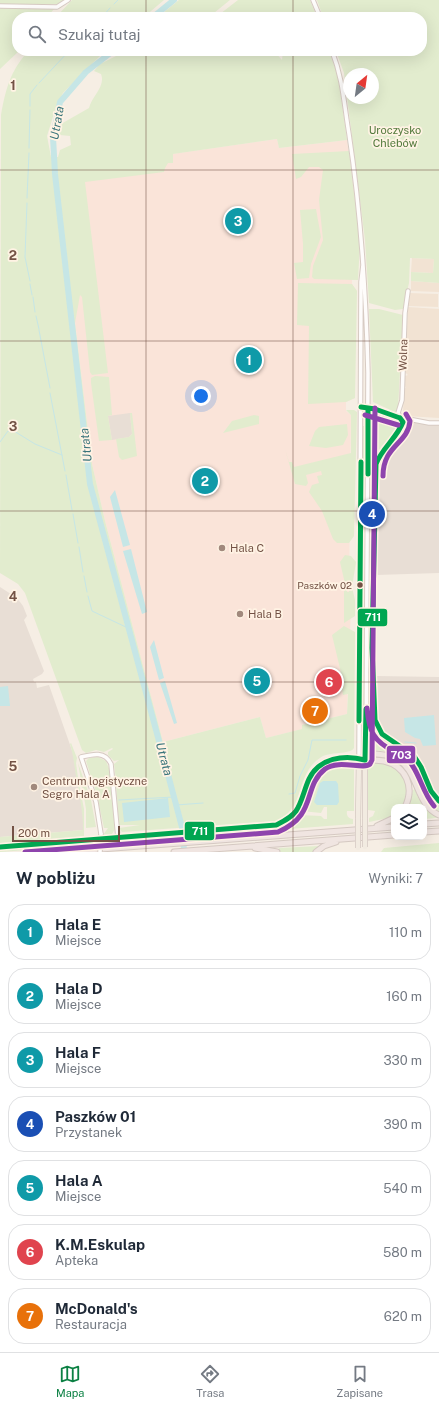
<!DOCTYPE html>
<html lang="pl">
<head>
<meta charset="utf-8">
<style>
  :root { --surface:#fff; --page:#f2f2f3; --text:#1f2937; --muted:#747a83; --line:#e0e1e3; --accent:#0b8043 }
  body { margin:0; font-family:"Public Sans",sans-serif; background:var(--page); color:var(--text) }
  .controls { position:absolute; right:12px; bottom:12px; display:grid; overflow:hidden; border-radius:8px; box-shadow:0 4px 16px #0002 }
  .controls button { width:36px; height:36px; display:grid; place-items:center; padding:0; border:0; border-bottom:1px solid var(--line); background:var(--surface); color:var(--text); font:20px sans-serif }
  .compass { position:absolute; left:343px; top:68px; width:36px; height:36px; border-radius:50%; background:var(--surface); box-shadow:0 4px 16px #0002; rotate:29deg }
  .scale { position:absolute; left:12px; bottom:10px; width:108px; box-sizing:border-box; padding-left:4px; border:2px solid #735245; border-top:0; font-size:11px; line-height:14px; white-space:nowrap; color:#735245; -webkit-text-stroke:3px #fff3e4; paint-order:stroke }
  .you { position:absolute; left:201px; top:396px; width:14px; height:14px; margin:-10px; border:3px solid #fff; border-radius:50%; background:#1a73e8; box-shadow:0 0 0 6px #1a73e833 }
  .badge { display:grid; place-items:center; width:26px; height:26px; border-radius:50%; background:var(--accent); color:#fff; font-size:13px; font-weight:700 }
  .pin { position:absolute; translate:-50% -50%; border:2px solid #fff; box-shadow:0 1px 4px #0006 }
  .list { margin:0; padding:0; list-style:none }
  h2 { display:flex; justify-content:space-between; align-items:center; height:52px; margin:0; padding:0 16px; font-size:17px }
  h2 small { font-size:13px; font-weight:400; color:var(--muted) }
  .list li { display:grid; grid-template-columns:26px 1fr auto; gap:12px; align-items:center; box-sizing:border-box; height:56px; margin:0 8px 8px; padding:0 8px; border:1px solid var(--line); border-radius:16px }
  .list b { display:block; font-size:15px; white-space:nowrap }
  .list p { margin:0; font-size:13px; white-space:nowrap; color:var(--muted) }
  .list em { font-size:13px; font-style:normal; color:var(--muted) }
  .icon { flex:none; width:22px; height:22px; fill:none; stroke:currentColor; stroke-width:2; stroke-linecap:round; stroke-linejoin:round }
  .map { position:relative; flex:none; width:439px; height:852px; overflow:hidden }
  .search { position:absolute; background:var(--surface); box-shadow:0 4px 16px #0002; left:12px; right:12px; top:12px; height:44px; display:flex; align-items:center; gap:10px; box-sizing:border-box; padding:0 14px; border-radius:16px; color:var(--muted); font-size:15px }
  .sheet { height:500px; background:var(--surface) }
  nav { display:flex; justify-content:space-around; align-items:center; box-sizing:border-box; height:56px; border-top:1px solid var(--line); background:var(--surface); font-size:11px; color:var(--muted) }
  nav a { display:grid; justify-items:center; gap:2px }
  nav .on { color:var(--accent) }
  .map>svg:first-child { display:block }
</style>
</head>
<body>
<div class="map">
<svg width="439" height="852" viewBox="0 0 439 852">
  <rect width="100%" height="100%" fill="#f6eee4"/>
  <path fill="#f2e3d3" d="M412,258L434,259L433,273L411,272Z
    M411,281L439,283V292L411,291Z
    M409,293L438,294V307L408,306Z
    M408,307L439,309V418L406,416L403,413L404,390L406,387L404,386L405,376L408,375L405,372Z"/>
  <path fill="#fae4d9" d="M277,139L279,148L347,140L360,237L352,280V284L357,291L351,322L355,398L346,402V411L351,415L349,587L351,605L347,714L302,725L303,729L266,738L260,717L163,742L105,521L92,464L71,288L60,170Z"/>
  <path fill="#e8ded5" d="M130,413L132,434L129,437L112,440L108,416Z
    M408,422L439,425V573L376,575L377,541L380,524L379,462L381,455L399,438L405,423Z
    M0,587L17,598L23,606L27,616L24,620L44,671L42,674L33,679L34,682H36L37,688L49,685L75,759L77,781L83,808V830L0,837Z
    M377,676L439,677V797L432,790L419,758L406,746L388,738L381,730L378,721Z"/>
  <path fill="#e2ecce" fill-rule="evenodd" d="M0,0H67L60,4H0Z
    M72,0H164L144,17H56Z
    M179,0H230L209,17H158Z
    M238,0H310L317,17H261L255,13L254,17H216Z
    M317,0H439V283L411,281V272L433,273L434,259L410,258L409,283L403,309L395,310L369,303L365,240L344,73L336,51H422V17H323ZM349,74H373V98H349Z
    M0,8H55L47,17H17V51H19L0,69Z
    M28,51H105L63,93L56,107L47,136L51,157H58L60,150L71,145L70,136L60,135L59,132L61,124L89,108C92,96 106,86 101,74L94,71L100,64L126,51H274L282,60L283,51H329L338,75L347,140L279,148L277,139L173,154V163H168L165,168L164,172L85,182L108,373L92,375L90,372L82,297L80,295L75,323L92,464L105,521L163,742L260,717L266,738L302,729V725L347,714L348,694L343,695L341,682L343,681L332,635L344,626L355,632L354,748C350,755 329,751 320,758C294,775 307,809 275,821L122,832L119,828L140,825H119L116,784L120,781L116,780L114,764L119,760L114,761L108,755V752L113,749L112,748L104,752L96,750L86,753L82,750L25,593L18,584L0,573L1,115C6,88 10,72 28,51Z
    M349,151L360,243L358,280L314,279L312,277L313,266L323,240L319,200L323,170L319,167H309L301,177L296,179L292,154Z
    M316,209L321,237L311,264L309,278L297,279L294,263L303,262V244L300,210Z
    M298,283L352,284L357,291L355,398L346,402L308,404L309,326L297,325Z
    M369,309H379L403,315L398,409L395,412L373,402Z
    M95,376L109,377L112,415L108,416L112,440L99,441L91,383V378Z
    M346,410H354L357,412L354,536L349,543H337L333,539L322,511L309,492L312,485L319,483L317,476L322,475L321,471L306,475L308,483L306,486L295,484L285,449L289,462H292L294,467L351,453V415Z
    M130,413H132L137,456L122,460L119,457L116,439L129,437L132,434Z
    M254,415L259,416V424L223,433L232,421Z
    M379,415L393,419L396,427C392,441 377,446 374,460C369,486 378,513 371,539L370,644L374,726C382,748 400,743 413,759C425,772 423,794 439,804V812C406,791 434,755 374,750L369,745V538L371,537L373,508L371,502L372,421Z
    M347,424L348,435L343,445L326,448L309,446L315,431L319,427Z
    M363,426H365V533H362Z
    M345,555L351,556L356,562L352,587L355,600V616L344,623V591L347,589V592H349V589L346,588L340,562Z
    M362,555L364,658L363,751L361,684Z
    M71,743L77,758L76,763L78,778L84,809V836L0,843V837L83,830C83,811 80,799 77,781C74,767 74,757 70,744Z
    M98,757L106,761L110,771L115,829L112,834L103,835L108,828H104L97,795L86,761L89,758Z
    M349,762V764L354,768V811H347C346,816 349,819 353,819V824L188,837V834L277,828L287,824L299,815L321,816L324,819H327V807H324L321,813L302,811V808C308,792 310,768 331,763C337,762 344,763 349,762Z
    M375,762C392,764 411,775 408,795C408,799 405,804 403,807H394L393,817L369,822V818L373,816L375,811L368,810V769L370,765Z
    M78,763L91,800L96,827L86,828V809Z
    M415,789C418,801 426,811 437,817L436,818L424,819V807H409L413,790Z
    M178,835L179,838L173,839L104,845V840Z
    M96,841V845L0,852V849Z
    M439,843V852H381L384,848Z
    M319,846L314,852H281L278,850L279,848Z"/>
  <path fill="#c6e6e6" d="M115,490L130,545L123,547L110,497Z
    M131,549L147,612L142,614L123,551Z
    M154,640L164,678L159,680L150,647Z
    M165,681L177,723L174,724L160,683Z
    M8,686L10,706H0V687Z
    M434,715L436,745L423,746L420,739L415,738L405,732L404,718Z
    M323,781H336L338,784L339,802L337,805H317L314,802L320,783Z
    M168,798L170,817L124,822L122,803Z"/>
  <g fill="none" stroke-linecap="round" stroke-linejoin="round">
    <path stroke="#c6e6e6" stroke-width="1" d="M114,4L118,0
      M102,17L110,8
      M39,83L69,51
      M30,106V94L37,85
      M29,148L30,110
      M27,198L29,153
      M27,203L25,257L30,281
      M30,284L32,295
      M33,297L35,312
      M36,316L39,329
      M39,330L50,388
      M50,393L65,471
      M0,442L8,431H14L35,444L62,455
      M66,475L72,510
      M73,514L78,543
      M79,547L83,572
      M84,576L87,592
      M88,596L92,611L130,629
      M405,742L416,743
      M289,794L295,793L300,776L308,760L312,740H346
      M119,800L174,797
      M176,805L203,803"/>
    <path stroke="#c6e6e6" stroke-width="6" d="M153,17L174,0
      M113,51L86,72L60,102L53,137L55,174L90,484L174,797L183,831L184,852"/>
    <defs>
      <path id="minor" d="M313,0L320,17
        M0,6L57,7L68,0
        M332,51C343,79 344,104 349,134C361,213 366,292 368,373L366,753
        M408,291L405,313L402,400L398,413L403,422C399,439 380,446 376,464L372,648L375,720C381,746 400,740 414,756C426,769 426,789 439,801
        M361,407L375,409L386,414
        M368,408L372,412L429,423H439
        M398,430V421L400,418
        M101,834L96,802L81,757C93,754 105,751 111,764L118,838
        M0,847L280,824C322,807 287,750 359,758L361,282L363,265"/>
      <path id="major" d="M358,819L359,758L366,753
        M365,819V756"/>
      <path id="highway" d="M366,753C375,754 385,754 394,757C420,769 414,804 439,815
        M359,758C367,761 375,759 384,761C406,766 415,787 405,807
        M424,824L439,823
        M377,826L394,818
        M424,832L439,831
        M255,848L277,852
        M61,852L394,827
        M174,852L394,835
        M316,852L324,846L336,842"/>
    </defs>
    <use href="#minor" stroke="#d7cbc3" stroke-width="5.5"/>
    <use href="#major" stroke="#d5c9c2" stroke-width="6"/>
    <use href="#highway" stroke="#d5c9c2" stroke-width="7"/>
    <use href="#minor" stroke="#fefcfb" stroke-width="3.5"/>
    <use href="#major" stroke="#f2ebe1" stroke-width="4.5"/>
    <use href="#highway" stroke="#f0e5e1" stroke-width="5"/>
    <defs>
      <path id="minor-bridge" d="M100,852L101,834"/>
      <path id="major-bridge" d="M365,847V819
        M358,848V819"/>
    </defs>
    <use href="#minor-bridge" stroke="#d7cbc3" stroke-width="5.5" stroke-linecap="butt"/>
    <use href="#major-bridge" stroke="#d5c9c2" stroke-width="6" stroke-linecap="butt"/>
    <use href="#minor-bridge" stroke="#fefcfb" stroke-width="3.5"/>
    <use href="#major-bridge" stroke="#f2ebe1" stroke-width="4.5"/>
    <defs>
      <path id="bus-1" d="M361,407L375,409L400,418
        M368,408V474
        M400,418L403,422C397,438 382,448 376,464L372,648L375,720L382,734L414,756L421,767L431,791L439,801
        M359,721L361,462
        M365,760L366,709
        M0,847L276,825C284,821 291,818 296,811C302,802 304,790 309,779C319,758 344,754 365,760"/>
      <path id="bus-2" d="M365,415L398,425
        M383,476C383,445 408,444 410,421L406,414
        M367,708C369,731 373,741 395,752C402,755 408,758 412,765C421,778 423,793 434,806
        M25,852L278,832C318,815 302,787 325,769C339,759 363,770 370,764L372,760L375,408"/>
    </defs>
    <use href="#bus-1" stroke="#fff3e4" stroke-width="8"/>
    <use href="#bus-2" stroke="#fff3e4" stroke-width="8"/>
    <use href="#bus-1" stroke="#00a651" stroke-width="5"/>
    <use href="#bus-2" stroke="#8e44ad" stroke-width="5"/>
  </g>
  <path fill="none" stroke="#735245" stroke-width="1" stroke-opacity="0.55" d="M146,0V17M293,0V17M146,51V852M293,51V852M0,170H439M0,341H439M0,511H439M0,682H439"/>
  <g fill="#a1897d" stroke="#fff3e4" stroke-width="1.5">
    <circle cx="222" cy="548" r="4"/>
    <circle cx="240" cy="614" r="4"/>
    <circle cx="34" cy="787" r="4"/>
  </g>
  <circle fill="#735245" stroke="#fff3e4" stroke-width="1.5" cx="360" cy="585" r="3.5"/>
  <g text-anchor="middle" dominant-baseline="central" stroke-width="3.5" stroke-linejoin="round" paint-order="stroke">
    <g font-size="10" fill="#735245" stroke="#fff3e4" text-anchor="end">
      <text x="352" y="585">Paszków 02</text>
    </g>
    <g font-size="11" fill="#537a3c" stroke="#fff3e4">
      <text x="395" y="130">Uroczysko<tspan x="395" dy="13">Chlebów</tspan></text>
    </g>
    <g font-size="11" fill="#735245" stroke="#fff3e4">
      <text transform="translate(403 355) rotate(-88)">Wolna</text>
    </g>
    <g font-size="11" fill="#735245" stroke="#fff3e4" text-anchor="start">
      <text x="230" y="548">Hala C</text>
      <text x="248" y="614">Hala B</text>
      <text x="42" y="781">Centrum logistyczne<tspan x="42" dy="13">Segro Hala A</tspan></text>
    </g>
    <g font-size="12" font-style="italic" fill="#39747b" stroke="#fff3e4">
      <text transform="translate(57 123) rotate(-80)">Utrata</text>
      <text transform="translate(86 445) rotate(-96)">Utrata</text>
      <text transform="translate(164 759) rotate(75)">Utrata</text>
    </g>
  </g>
  <g font-size="13" text-anchor="middle" font-weight="bold" fill="#735245" stroke="#fff3e4" stroke-width="3.5" stroke-linejoin="round" paint-order="stroke">
    <text x="13" y="90">1</text>
    <text x="13" y="260">2</text>
    <text x="13" y="431">3</text>
    <text x="13" y="601">4</text>
    <text x="13" y="771">5</text>
  </g>
  <g stroke="#fff3e4" stroke-width="1.5">
    <rect x="357" y="608" width="31" height="19" rx="4" fill="#00a651"/>
    <rect x="386" y="745" width="30" height="19" rx="4" fill="#8e44ad"/>
    <rect x="184" y="821" width="31" height="20" rx="4" fill="#00a651"/>
  </g>
  <g font-size="11" text-anchor="middle" font-weight="bold" fill="#fff">
    <text x="373" y="621">711</text>
    <text x="401" y="759">703</text>
    <text x="200" y="835">711</text>
  </g>
</svg>
<div class="controls">
<button><svg class="icon" aria-label="layers" viewBox="0 0 24 24"><path d="M12 4l9 5-9 5-9-5zM3 14l9 5 9-5"/></svg></button>
</div>
<svg class="compass" viewBox="-18 -18 36 36"><path d="M0-13l5 13h-10z" fill="#e53935"/><path d="M0 13l5-13h-10z" fill="#747a83"/></svg>
<div class="scale">200 m</div>
<div class="you"></div>
<div class="pin badge" style="left:249px;top:360px;background:#0f9aa8">1</div>
<div class="pin badge" style="left:205px;top:481px;background:#0f9aa8">2</div>
<div class="pin badge" style="left:238px;top:221px;background:#0f9aa8">3</div>
<div class="pin badge" style="left:372px;top:514px;background:#1a4fb4">4</div>
<div class="pin badge" style="left:257px;top:681px;background:#0f9aa8">5</div>
<div class="pin badge" style="left:329px;top:682px;background:#e0444e">6</div>
<div class="pin badge" style="left:315px;top:711px;background:#e8710a">7</div>
<div class="search"><svg class="icon" aria-label="search" viewBox="0 0 24 24"><circle cx="10" cy="10" r="6"/><path d="M15 15l6 6"/></svg>Szukaj tutaj</div>
</div>
<section class="sheet">
<h2>W pobliżu<small>Wyniki: 7</small></h2>
<ul class="list">
<li><span class="badge" style="background:#0f9aa8">1</span><div><b>Hala E</b><p>Miejsce</p></div><em>110 m</em></li>
<li><span class="badge" style="background:#0f9aa8">2</span><div><b>Hala D</b><p>Miejsce</p></div><em>160 m</em></li>
<li><span class="badge" style="background:#0f9aa8">3</span><div><b>Hala F</b><p>Miejsce</p></div><em>330 m</em></li>
<li><span class="badge" style="background:#1a4fb4">4</span><div><b>Paszków 01</b><p>Przystanek</p></div><em>390 m</em></li>
<li><span class="badge" style="background:#0f9aa8">5</span><div><b>Hala A</b><p>Miejsce</p></div><em>540 m</em></li>
<li><span class="badge" style="background:#e0444e">6</span><div><b>K.M.Eskulap</b><p>Apteka</p></div><em>580 m</em></li>
<li><span class="badge" style="background:#e8710a">7</span><div><b>McDonald's</b><p>Restauracja</p></div><em>620 m</em></li>
</ul>
</section>
<nav>
<a class="on"><svg class="icon" aria-label="map" viewBox="0 0 24 24"><path d="M3 6l6-2 6 2 6-2v14l-6 2-6-2-6 2zM9 4v14M15 6v14"/></svg>Mapa</a>
<a><svg class="icon" aria-label="directions" viewBox="0 0 24 24"><path d="M12 3l9 9-9 9-9-9zM9 14v-3h6M13 9l2 2-2 2"/></svg>Trasa</a>
<a><svg class="icon" aria-label="saved" viewBox="0 0 24 24"><path d="M7 4h10v16l-5-4-5 4z"/></svg>Zapisane</a>
</nav>
</body>
</html>
